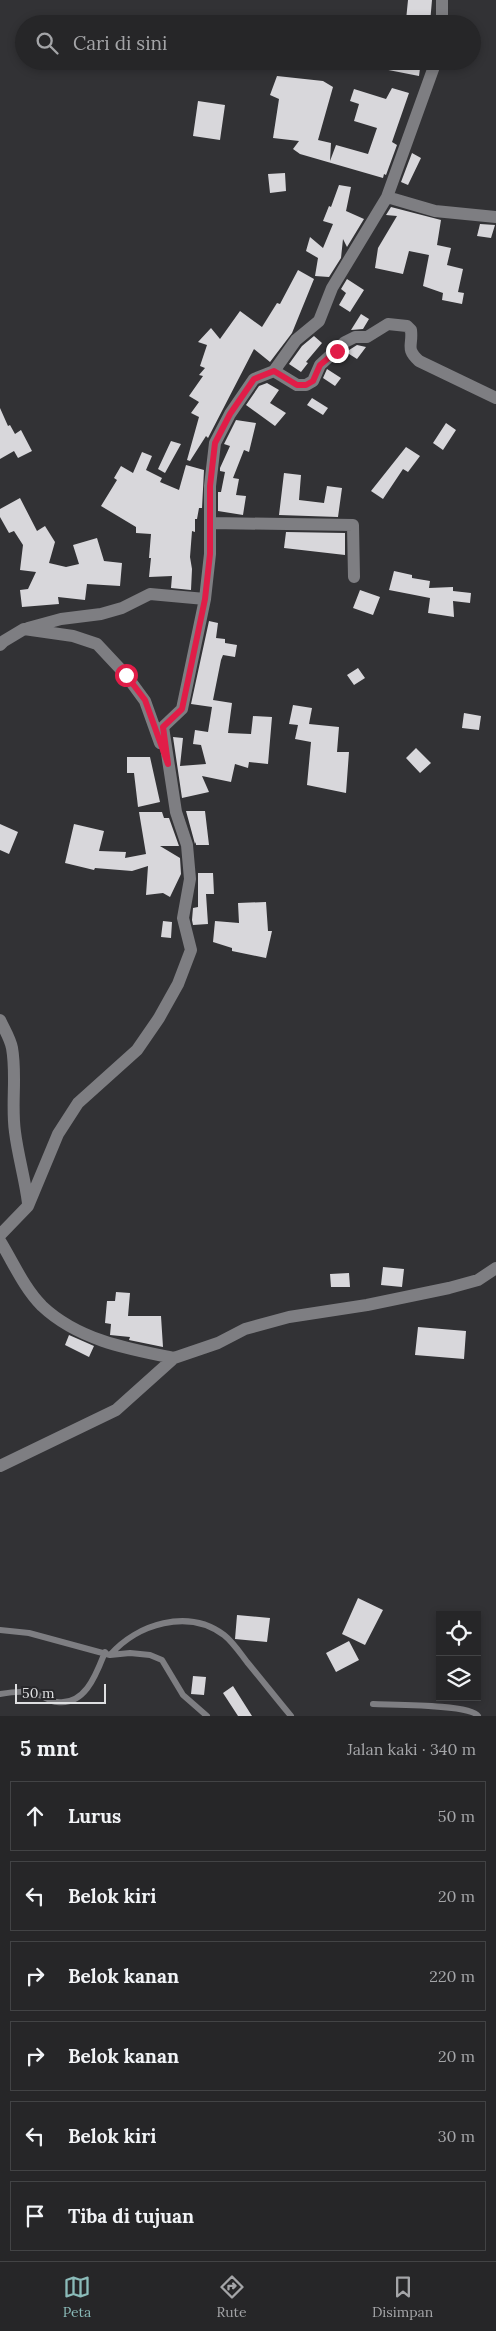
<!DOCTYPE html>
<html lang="id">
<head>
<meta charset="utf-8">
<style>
  :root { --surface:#262628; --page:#323234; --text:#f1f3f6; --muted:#a4a5a8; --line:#424345; --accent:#8bbbb9 }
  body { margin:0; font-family:Lora,serif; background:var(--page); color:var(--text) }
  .controls { position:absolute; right:15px; bottom:15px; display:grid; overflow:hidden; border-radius:0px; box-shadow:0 2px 8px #0003 }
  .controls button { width:45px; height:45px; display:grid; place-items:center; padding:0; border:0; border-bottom:1px solid var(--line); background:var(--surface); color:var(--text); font:25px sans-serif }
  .scale { position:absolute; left:15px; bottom:12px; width:91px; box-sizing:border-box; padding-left:5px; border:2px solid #dedfe1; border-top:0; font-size:14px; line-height:18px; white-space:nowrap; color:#dedfe1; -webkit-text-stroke:4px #28282b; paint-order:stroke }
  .stop { position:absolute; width:15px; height:15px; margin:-11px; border:4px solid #e11d48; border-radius:50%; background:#fff }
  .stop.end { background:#e11d48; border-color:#fff; box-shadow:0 1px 5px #0008 }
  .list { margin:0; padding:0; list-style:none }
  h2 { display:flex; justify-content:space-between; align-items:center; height:65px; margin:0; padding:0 20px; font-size:21px }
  h2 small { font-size:16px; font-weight:400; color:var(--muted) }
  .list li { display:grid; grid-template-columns:32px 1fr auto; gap:15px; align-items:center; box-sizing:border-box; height:70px; margin:0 10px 10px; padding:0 10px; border:1px solid var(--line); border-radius:0px }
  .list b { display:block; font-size:19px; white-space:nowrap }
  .list em { font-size:16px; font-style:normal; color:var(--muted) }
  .icon { flex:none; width:28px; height:28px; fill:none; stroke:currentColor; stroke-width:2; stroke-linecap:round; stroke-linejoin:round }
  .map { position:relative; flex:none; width:496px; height:1716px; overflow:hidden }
  .search { position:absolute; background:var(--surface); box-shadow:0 2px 8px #0003; left:15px; right:15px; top:15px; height:55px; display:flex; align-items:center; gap:12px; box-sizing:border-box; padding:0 18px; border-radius:28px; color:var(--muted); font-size:19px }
  .sheet { height:545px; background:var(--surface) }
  nav { display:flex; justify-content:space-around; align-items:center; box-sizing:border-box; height:70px; border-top:1px solid var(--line); background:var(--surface); font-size:14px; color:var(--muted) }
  nav a { display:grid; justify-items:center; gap:2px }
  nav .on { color:var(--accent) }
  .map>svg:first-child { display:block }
</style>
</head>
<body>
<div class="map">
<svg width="496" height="1716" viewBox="0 0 496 1716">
  <rect width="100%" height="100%" fill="#323235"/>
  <path fill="#d8d7db" d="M408,0H432L430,23L406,20Z
    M368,61H421L419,76L368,66Z
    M277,76L323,81L333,87L318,140L331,143L330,161L336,145L368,154L377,128L354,121L359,104L350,101L354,89L386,99L392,88L409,93L392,142L397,145L386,175L384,174L383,178L300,154L293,149L299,141L273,138L279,99L270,95Z
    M198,101L225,105L220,140L193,136Z
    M412,153L421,158L408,185L401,182Z
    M285,173L286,191L270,193L268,174Z
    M339,185L351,187L346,211L364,219L347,247L343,239L341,258L329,277L315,276L318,258L306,251L310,237L323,248L333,224L323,221L329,206L331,207Z
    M391,207L441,220L437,245L451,248L447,265L463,269L458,292L464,293L462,304L442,300L443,293L423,286L429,255L409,251L403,274L375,268L378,248L397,216L386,215Z
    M480,224L495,225L491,238L477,236Z
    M298,270L314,279L292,333L270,362L254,349L208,438L206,436L190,461L187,460L199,417L191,413L199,402L189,396L203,376L199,375L205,368L200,366L207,345L198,342L211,328L220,339L240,311L262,327L277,303L280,304Z
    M347,279L364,290L350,312L339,305L346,293L341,289Z
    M361,314L369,319L363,329L351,330Z
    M314,336L322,343L306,362L308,363L301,372L289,364L302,346Z
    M357,345L366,347L357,359L346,352Z
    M327,369L341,378L335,386L323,378Z
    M267,383L279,390L270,403L286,413L275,426L246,405L259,386Z
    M312,398L328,408L323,415L307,405Z
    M0,408L8,426L10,425L15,434L21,430L32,451L18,458L14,451L0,459Z
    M236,420L256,423L249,452L244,450L233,478L239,479L236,495L246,496L243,515L218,511V492H221L225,472L220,471V468L230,446L224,444Z
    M446,423L456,430L443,450L433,443Z
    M171,441L181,444L165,473L158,469Z
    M406,447L420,456L408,472L403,469L383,499L371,491Z
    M142,452L152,456L146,470L162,478L160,482L179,490L186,465L204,470L202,508H199L197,519H195V532L192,531L190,557L192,569L191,590L171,588L172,576L149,577L151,558H149L151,534L136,533V527L101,506L117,480L114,478L121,466L133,473Z
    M284,473L301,475L299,500L324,503L327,486L342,488L338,517L279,515Z
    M20,498L37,531L45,526L55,542L49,563L66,567L79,564L73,545L97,538L104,561L122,563L120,586L87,584L85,600L58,597L59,604L22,607L20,590L28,589L36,572L20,570L23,545L14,531L9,533L0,517V509Z
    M286,532L345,533V555L284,548Z
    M394,571L412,575V578L430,581L429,588L453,587V591L471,593L470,603L453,601L454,617L428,613L430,598L389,590Z
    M360,590L380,597L373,615L353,608Z
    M209,621L218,623L216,638L225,639V643L237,645L235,657L223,655L221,660L213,700L232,703L228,733L251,734L253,716L272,717L268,764L249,762L248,768L235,764L231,782L202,776L209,792L182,798L173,737L183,738L180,766L206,764L201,745L193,744L195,730L208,732L212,707L191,704Z
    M358,668L365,678L354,685L347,675Z
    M293,705L312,708L309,724L339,727L337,752H349L346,793L307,785L311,742L295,739L298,725L289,724Z
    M464,713L481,716L479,730L462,728Z
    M416,748L431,763L420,773L406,758Z
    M127,757H150L160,802L138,807L134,773H127Z
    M186,811H205L209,845H196V842L195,844Z
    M139,812H162L164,818H169L179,846H160L180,858L181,874L170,897L163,893L146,895L148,866L132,871L95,868L94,870L65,863L74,824L104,831L99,851L126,852L125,858L146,854Z
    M0,824L18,832L9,854L0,850Z
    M198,873H213L214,894H206L208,924L193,925L192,920L193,908L198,907Z
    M266,902L268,931H272L266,958L232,951V948L213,942L215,921L239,923L238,903Z
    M163,921L172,922L171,938L161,937Z
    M383,1267L404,1269L402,1287L381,1285Z
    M349,1273L350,1287H331L330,1274Z
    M116,1292L130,1293L128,1316H161L163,1347L129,1340L130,1337L110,1335L111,1324L105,1323L107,1301H115Z
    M418,1327L466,1331L464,1359L415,1355Z
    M69,1335L94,1346L89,1357L65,1345Z
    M358,1598L383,1610L365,1645L342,1634Z
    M237,1615L270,1618L267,1642L235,1639Z
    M349,1641L359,1660L336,1672L326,1653Z
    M193,1676L206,1677L204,1695L191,1694Z
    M233,1686L252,1716H238L223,1693Z"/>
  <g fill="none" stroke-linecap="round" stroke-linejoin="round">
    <path stroke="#7e7e82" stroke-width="6" d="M0,1630L29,1633L110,1655C137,1624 188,1608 224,1635C233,1642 240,1653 247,1662C262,1680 276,1698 291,1716
      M110,1655L130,1653L150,1655L162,1660L183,1695L207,1716
      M0,1694C13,1692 27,1690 39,1695C45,1697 51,1702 57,1702C86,1706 97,1672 105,1652
      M373,1704C391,1705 470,1704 478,1716"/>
    <path stroke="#7e7e82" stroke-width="12" d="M442,0V24
      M387,197L435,211L496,217
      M274,371L297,385H306L313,381L320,365L345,342L355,337H367L388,324L407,326L411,330C413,346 405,348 419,361L496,398
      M211,523L353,525L354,577
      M28,628L61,619L101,614L122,608L150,594L205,599
      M0,645L4,641L24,629L73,636L97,644L126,675L145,701L160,743
      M0,1020C4,1029 10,1038 12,1048C17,1076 11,1104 15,1132C18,1156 25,1179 28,1203
      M0,1235L28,1206L58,1134L78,1103L137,1050L159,1018L178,984L191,950L183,918L190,879L187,845L176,812L163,727L182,709L205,599L210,554V486L215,443L230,414L254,379L274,371L296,340L319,321L332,288L387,197L436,61
      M0,1241C13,1262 24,1288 42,1306C78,1340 128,1349 174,1358
      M0,1466L116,1410L174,1358L218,1343L245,1329L289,1317L367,1305L449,1288L478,1280L496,1268"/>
  </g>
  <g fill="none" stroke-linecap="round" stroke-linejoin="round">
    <path stroke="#e11d48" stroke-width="6" d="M126,675L145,700L168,764L163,727L182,709L205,599L210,554V486L215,443L230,414L254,379L274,371L297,385H306L313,381L320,365L337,351"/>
  </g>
</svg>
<div class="controls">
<button><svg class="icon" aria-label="locate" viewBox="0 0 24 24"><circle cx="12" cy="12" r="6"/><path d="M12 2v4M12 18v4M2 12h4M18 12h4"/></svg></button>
<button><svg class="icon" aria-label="layers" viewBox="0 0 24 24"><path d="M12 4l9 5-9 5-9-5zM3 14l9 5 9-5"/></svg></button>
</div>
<div class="scale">50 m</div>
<div class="stop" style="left:126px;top:675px"></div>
<div class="stop end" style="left:337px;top:351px"></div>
<div class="search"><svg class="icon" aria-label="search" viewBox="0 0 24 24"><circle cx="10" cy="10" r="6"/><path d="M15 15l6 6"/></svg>Cari di sini</div>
</div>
<section class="sheet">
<h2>5 mnt<small>Jalan kaki · 340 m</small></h2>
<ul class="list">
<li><svg class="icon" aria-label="ahead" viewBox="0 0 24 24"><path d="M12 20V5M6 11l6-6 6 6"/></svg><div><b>Lurus</b></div><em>50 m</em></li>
<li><svg class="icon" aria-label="left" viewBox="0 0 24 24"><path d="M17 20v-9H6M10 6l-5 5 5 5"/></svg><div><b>Belok kiri</b></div><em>20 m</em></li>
<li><svg class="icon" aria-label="right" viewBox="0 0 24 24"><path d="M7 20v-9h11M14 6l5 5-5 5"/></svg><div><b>Belok kanan</b></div><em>220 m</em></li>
<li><svg class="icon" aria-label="right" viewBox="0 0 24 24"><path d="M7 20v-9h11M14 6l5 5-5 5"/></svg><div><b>Belok kanan</b></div><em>20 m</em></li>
<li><svg class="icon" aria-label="left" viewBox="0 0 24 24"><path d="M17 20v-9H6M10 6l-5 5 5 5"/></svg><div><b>Belok kiri</b></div><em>30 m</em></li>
<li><svg class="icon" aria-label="arrive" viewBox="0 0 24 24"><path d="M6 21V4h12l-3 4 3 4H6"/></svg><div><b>Tiba di tujuan</b></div></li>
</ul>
</section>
<nav>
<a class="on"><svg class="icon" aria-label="map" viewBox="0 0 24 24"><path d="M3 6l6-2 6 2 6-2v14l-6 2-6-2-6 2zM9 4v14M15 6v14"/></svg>Peta</a>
<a><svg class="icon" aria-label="directions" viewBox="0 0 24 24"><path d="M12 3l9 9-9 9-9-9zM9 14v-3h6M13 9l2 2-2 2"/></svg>Rute</a>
<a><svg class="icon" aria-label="saved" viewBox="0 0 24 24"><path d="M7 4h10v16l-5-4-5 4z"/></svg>Disimpan</a>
</nav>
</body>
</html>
